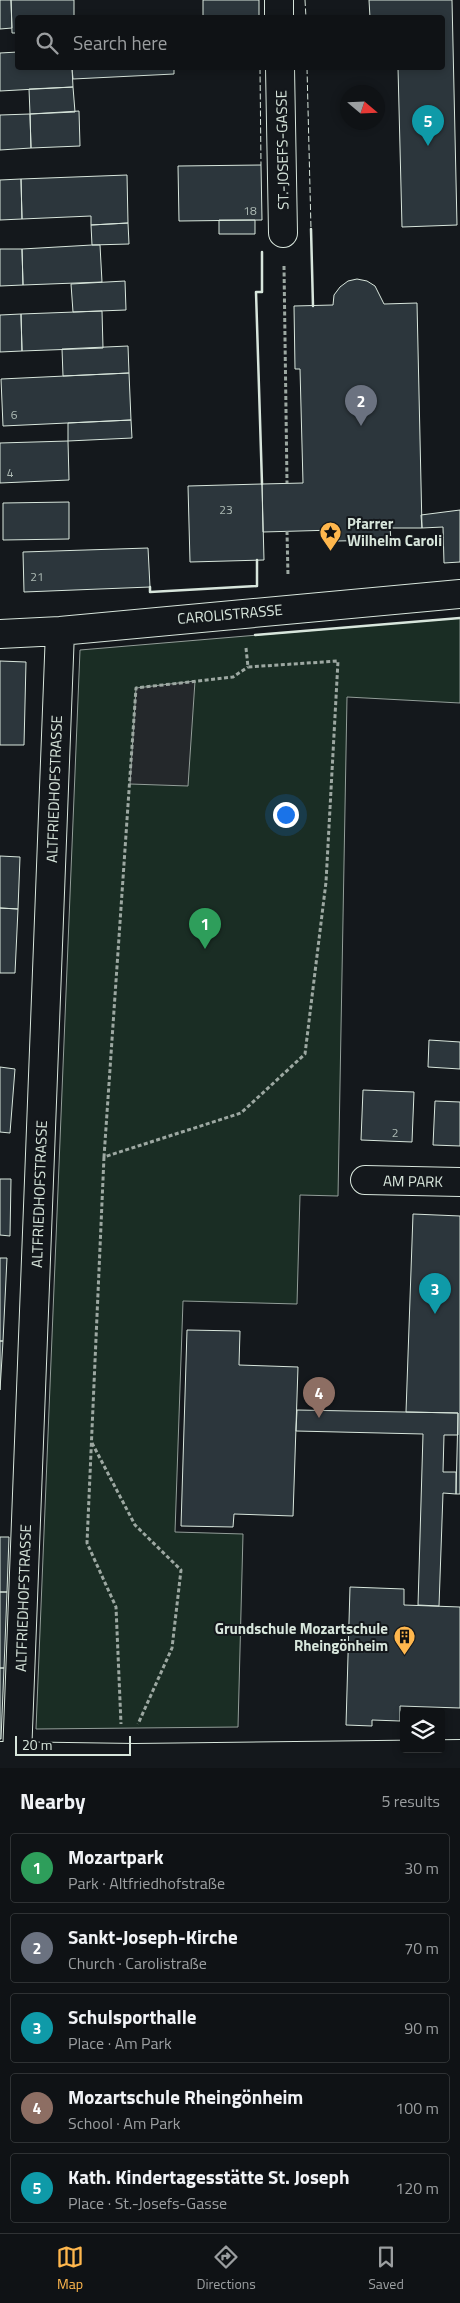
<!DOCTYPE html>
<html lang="en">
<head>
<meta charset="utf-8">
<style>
  :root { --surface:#0f1215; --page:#1d2022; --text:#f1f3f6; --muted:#9b9ea0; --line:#2f3234; --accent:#ffb74d }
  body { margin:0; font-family:"Titillium Web",sans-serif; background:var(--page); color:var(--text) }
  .controls { position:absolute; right:15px; bottom:15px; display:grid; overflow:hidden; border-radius:5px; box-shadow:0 2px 8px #0003 }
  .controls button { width:45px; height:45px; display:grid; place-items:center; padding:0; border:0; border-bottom:1px solid var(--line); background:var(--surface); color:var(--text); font:25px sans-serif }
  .compass { position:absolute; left:340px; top:85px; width:45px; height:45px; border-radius:50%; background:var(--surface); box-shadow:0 2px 8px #0003; rotate:109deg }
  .scale { position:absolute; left:15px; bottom:12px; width:116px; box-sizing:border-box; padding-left:5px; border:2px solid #d8e6dc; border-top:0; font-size:14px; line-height:18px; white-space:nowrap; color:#d8e6dc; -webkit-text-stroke:4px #14181c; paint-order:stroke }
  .you { position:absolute; left:285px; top:814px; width:18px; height:18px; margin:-12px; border:4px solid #fff; border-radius:50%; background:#1a73e8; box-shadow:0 0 0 8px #1a73e833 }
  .badge { display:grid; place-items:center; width:32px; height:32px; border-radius:50%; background:var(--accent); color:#fff; font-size:16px; font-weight:700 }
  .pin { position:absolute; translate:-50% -41px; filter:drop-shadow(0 1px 2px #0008) }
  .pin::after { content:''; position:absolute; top:26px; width:18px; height:15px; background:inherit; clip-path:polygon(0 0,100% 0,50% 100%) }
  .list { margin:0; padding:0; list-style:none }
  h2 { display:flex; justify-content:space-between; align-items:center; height:65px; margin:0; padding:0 20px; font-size:21px }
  h2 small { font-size:16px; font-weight:400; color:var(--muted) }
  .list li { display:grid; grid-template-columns:32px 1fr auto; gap:15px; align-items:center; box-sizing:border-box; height:70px; margin:0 10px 10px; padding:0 10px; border:1px solid var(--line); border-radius:5px }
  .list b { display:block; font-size:19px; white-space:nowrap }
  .list p { margin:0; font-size:16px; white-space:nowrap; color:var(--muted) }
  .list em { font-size:16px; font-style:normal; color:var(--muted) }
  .icon { flex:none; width:28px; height:28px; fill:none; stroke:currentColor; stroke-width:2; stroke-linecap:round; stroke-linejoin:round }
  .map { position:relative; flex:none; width:460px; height:1768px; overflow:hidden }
  .search { position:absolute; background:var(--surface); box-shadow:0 2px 8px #0003; left:15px; right:15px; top:15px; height:55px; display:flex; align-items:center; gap:12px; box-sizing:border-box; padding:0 18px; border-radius:5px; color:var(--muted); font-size:19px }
  .sheet { height:465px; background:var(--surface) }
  nav { display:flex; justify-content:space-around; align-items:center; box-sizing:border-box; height:70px; border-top:1px solid var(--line); background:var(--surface); font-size:14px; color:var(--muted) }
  nav a { display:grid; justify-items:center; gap:2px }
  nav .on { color:var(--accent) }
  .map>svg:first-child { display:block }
</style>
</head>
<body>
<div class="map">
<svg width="460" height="1768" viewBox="0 0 460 1768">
  <rect width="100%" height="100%" fill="#14181c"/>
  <path fill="#1a2d24" stroke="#939e99" d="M460,618V703L347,697L338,1196L300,1195L297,1304L183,1301L175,1532L243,1534L238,1727L36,1729L80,650Z"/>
  <path fill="#24282b" stroke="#939e99" d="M195,681L188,786L130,784L136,688Z"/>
  <path fill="#2c363c" stroke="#d8e6dc" d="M0,0H11L12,28L0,29Z
    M11,0H74V18H18V33H12Z
    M203,0H259V18H203Z
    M369,0H452L457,225L402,227L398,68H442V18H370Z
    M18,52V68H72L73,87L0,91V53Z
    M72,68H174V74L73,79Z
    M73,87L75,112L30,114L29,89Z
    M79,111L80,146L31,148L30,114Z
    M30,114L31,148L0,150V115Z
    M261,165L262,220L179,221L178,166Z
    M127,175L128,223L91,225V216L22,219L21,179Z
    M21,179L22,219L0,220V180Z
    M219,220H255V234H219Z
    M128,223L129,244L92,245L91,225Z
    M92,245H100L102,282L23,285L22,249Z
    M0,249H22L23,285L0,286Z
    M357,279L367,281L375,286L384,304L417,303L422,528H390L391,540L336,541L335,530L263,532L262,484L303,483L300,369H295L294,306L333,305L334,295L340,287L348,281Z
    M125,281L126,310L73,312L71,284Z
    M102,311L103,348L22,351L21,314Z
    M21,314L22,351L0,352V315Z
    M128,346L129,373L63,376L62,349Z
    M129,373L131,420L3,426L1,379Z
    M131,420L132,438L68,441V423Z
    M68,441L69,480L0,483V443Z
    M262,484L264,560L190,562L188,486Z
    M69,502V539L3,540V503Z
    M460,510V562L444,563L443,527L422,528L421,515Z
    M148,548L150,587L24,592L23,552Z
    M0,661L26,662L24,745H0Z
    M0,856L20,857L18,909L0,908Z
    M0,908L18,909L15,973H0Z
    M429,1040L460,1042V1069L428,1067Z
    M0,1067L15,1069L10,1133L0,1132Z
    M363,1090L414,1092L412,1142L361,1140Z
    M435,1101L460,1102V1146L433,1145Z
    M0,1179H11L10,1236L0,1235Z
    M413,1214L460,1216V1494H456L458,1413L406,1412Z
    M0,1258H7L3,1341H0Z
    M187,1330L240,1331L239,1365L298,1367L293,1516L234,1514L233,1527L181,1526Z
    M0,1341H3L0,1390Z
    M297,1410L458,1413V1435H444L443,1472H456V1494L443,1493L439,1606L418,1605L423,1434L296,1431Z
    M0,1537H9L7,1592H0Z
    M350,1587L404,1589V1605L460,1607V1708L400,1706V1721L372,1720V1726L346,1725Z
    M0,1592H7L4,1668H0Z
    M0,1668H4L1,1739H0Z"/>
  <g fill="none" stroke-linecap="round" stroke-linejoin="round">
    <defs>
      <path id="minor" d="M279,0V18
        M280,68L283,233
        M0,634L60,631L460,594
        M365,1180L460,1182
        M0,1756L135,1758L460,1754
        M17,1756L60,631"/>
    </defs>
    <use href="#minor" stroke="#d8e6dc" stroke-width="30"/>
    <path stroke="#9da8a2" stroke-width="3" stroke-dasharray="4 2.5" stroke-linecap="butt" d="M284,266L287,483
      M287,531L288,576
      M246,648L248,667L338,661L326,882L305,1054L241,1113L104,1157L136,688L233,677L248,667
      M104,1157L87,1543L116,1607L121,1724
      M92,1443L135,1525L181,1570L172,1648L138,1724"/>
    <use href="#minor" stroke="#14181c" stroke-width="28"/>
    <path stroke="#d8e6dc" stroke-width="1" stroke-dasharray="6 2.5" stroke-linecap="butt" d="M305,0L306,18
      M260,68L261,165
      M307,68L311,229"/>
    <path stroke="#d8e6dc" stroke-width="2.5" d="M311,229L313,306
      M262,252V292H256L262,484
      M150,587V592L257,586V560
      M255,635L460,618"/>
  </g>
  <defs>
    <symbol id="sight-pin" viewBox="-11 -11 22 30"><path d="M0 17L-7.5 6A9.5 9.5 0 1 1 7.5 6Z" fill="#ffb74d" stroke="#14181c"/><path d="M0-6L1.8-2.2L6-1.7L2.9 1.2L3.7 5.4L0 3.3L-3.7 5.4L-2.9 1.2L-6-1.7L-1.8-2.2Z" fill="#111"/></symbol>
    <symbol id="building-pin" viewBox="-11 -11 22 30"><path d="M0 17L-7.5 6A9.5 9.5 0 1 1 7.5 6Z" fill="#ffb74d" stroke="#14181c"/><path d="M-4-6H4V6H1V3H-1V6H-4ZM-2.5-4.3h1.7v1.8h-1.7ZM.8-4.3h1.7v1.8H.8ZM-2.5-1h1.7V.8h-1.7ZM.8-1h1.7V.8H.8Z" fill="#111"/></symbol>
  </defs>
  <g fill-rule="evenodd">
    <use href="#sight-pin" x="318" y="520" width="25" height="34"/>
    <use href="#building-pin" x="392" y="1624" width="25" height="34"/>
  </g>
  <g text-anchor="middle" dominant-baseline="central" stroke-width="4" stroke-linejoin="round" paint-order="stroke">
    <g font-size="12" fill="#adbab4">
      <text x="250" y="210">18</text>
      <text x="14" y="414">6</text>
      <text x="10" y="472">4</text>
      <text x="226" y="509">23</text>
      <text x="37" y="576">21</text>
      <text x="395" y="1132">2</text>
    </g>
    <g font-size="15" fill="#d8e6dc" stroke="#14181c">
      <text transform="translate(282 150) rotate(-91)">ST.-JOSEFS-GASSE</text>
      <text transform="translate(230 614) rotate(-5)">CAROLISTRASSE</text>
      <text transform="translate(54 789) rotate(-88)">ALTFRIEDHOFSTRASSE</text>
      <text transform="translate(413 1181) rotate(1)">AM PARK</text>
      <text transform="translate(39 1194) rotate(-88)">ALTFRIEDHOFSTRASSE</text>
      <text transform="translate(23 1598) rotate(-88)">ALTFRIEDHOFSTRASSE</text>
    </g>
    <g font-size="15" font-weight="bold" fill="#d8e6dc" stroke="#14181c" text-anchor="start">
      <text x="347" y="523">Pfarrer<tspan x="347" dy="17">Wilhelm Caroli</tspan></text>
      <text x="388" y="1628" text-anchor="end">Grundschule Mozartschule<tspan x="388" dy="17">Rheingönheim</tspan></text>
    </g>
  </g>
</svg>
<div class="controls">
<button><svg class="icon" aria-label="layers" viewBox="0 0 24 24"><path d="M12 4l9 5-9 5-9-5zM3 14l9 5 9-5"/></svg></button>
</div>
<svg class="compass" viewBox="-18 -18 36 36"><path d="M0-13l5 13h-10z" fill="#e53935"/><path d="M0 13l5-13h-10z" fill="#9b9ea0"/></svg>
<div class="scale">20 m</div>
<div class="you"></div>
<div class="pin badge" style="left:205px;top:949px;background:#2e9e5b">1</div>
<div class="pin badge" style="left:361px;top:426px;background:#6b7280">2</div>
<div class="pin badge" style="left:435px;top:1314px;background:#0f9aa8">3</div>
<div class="pin badge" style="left:319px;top:1418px;background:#8d6e63">4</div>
<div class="pin badge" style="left:428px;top:146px;background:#0f9aa8">5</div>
<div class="search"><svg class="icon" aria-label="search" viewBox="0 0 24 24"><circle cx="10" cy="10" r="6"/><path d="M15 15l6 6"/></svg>Search here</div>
</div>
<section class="sheet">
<h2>Nearby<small>5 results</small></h2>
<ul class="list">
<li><span class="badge" style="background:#2e9e5b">1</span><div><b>Mozartpark</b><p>Park · Altfriedhofstraße</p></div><em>30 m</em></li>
<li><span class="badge" style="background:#6b7280">2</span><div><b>Sankt-Joseph-Kirche</b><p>Church · Carolistraße</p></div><em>70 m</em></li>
<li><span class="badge" style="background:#0f9aa8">3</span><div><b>Schulsporthalle</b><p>Place · Am Park</p></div><em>90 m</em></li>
<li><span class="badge" style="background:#8d6e63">4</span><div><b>Mozartschule Rheingönheim</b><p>School · Am Park</p></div><em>100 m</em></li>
<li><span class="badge" style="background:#0f9aa8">5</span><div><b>Kath. Kindertagesstätte St. Joseph</b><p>Place · St.-Josefs-Gasse</p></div><em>120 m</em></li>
</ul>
</section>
<nav>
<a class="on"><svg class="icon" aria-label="map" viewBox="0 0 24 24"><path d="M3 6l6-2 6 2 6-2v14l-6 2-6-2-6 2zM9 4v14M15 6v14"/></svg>Map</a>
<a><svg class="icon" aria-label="directions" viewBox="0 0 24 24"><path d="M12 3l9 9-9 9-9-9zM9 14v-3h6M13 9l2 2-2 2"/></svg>Directions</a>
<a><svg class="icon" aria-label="saved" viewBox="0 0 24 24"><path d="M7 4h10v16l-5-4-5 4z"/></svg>Saved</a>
</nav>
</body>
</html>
